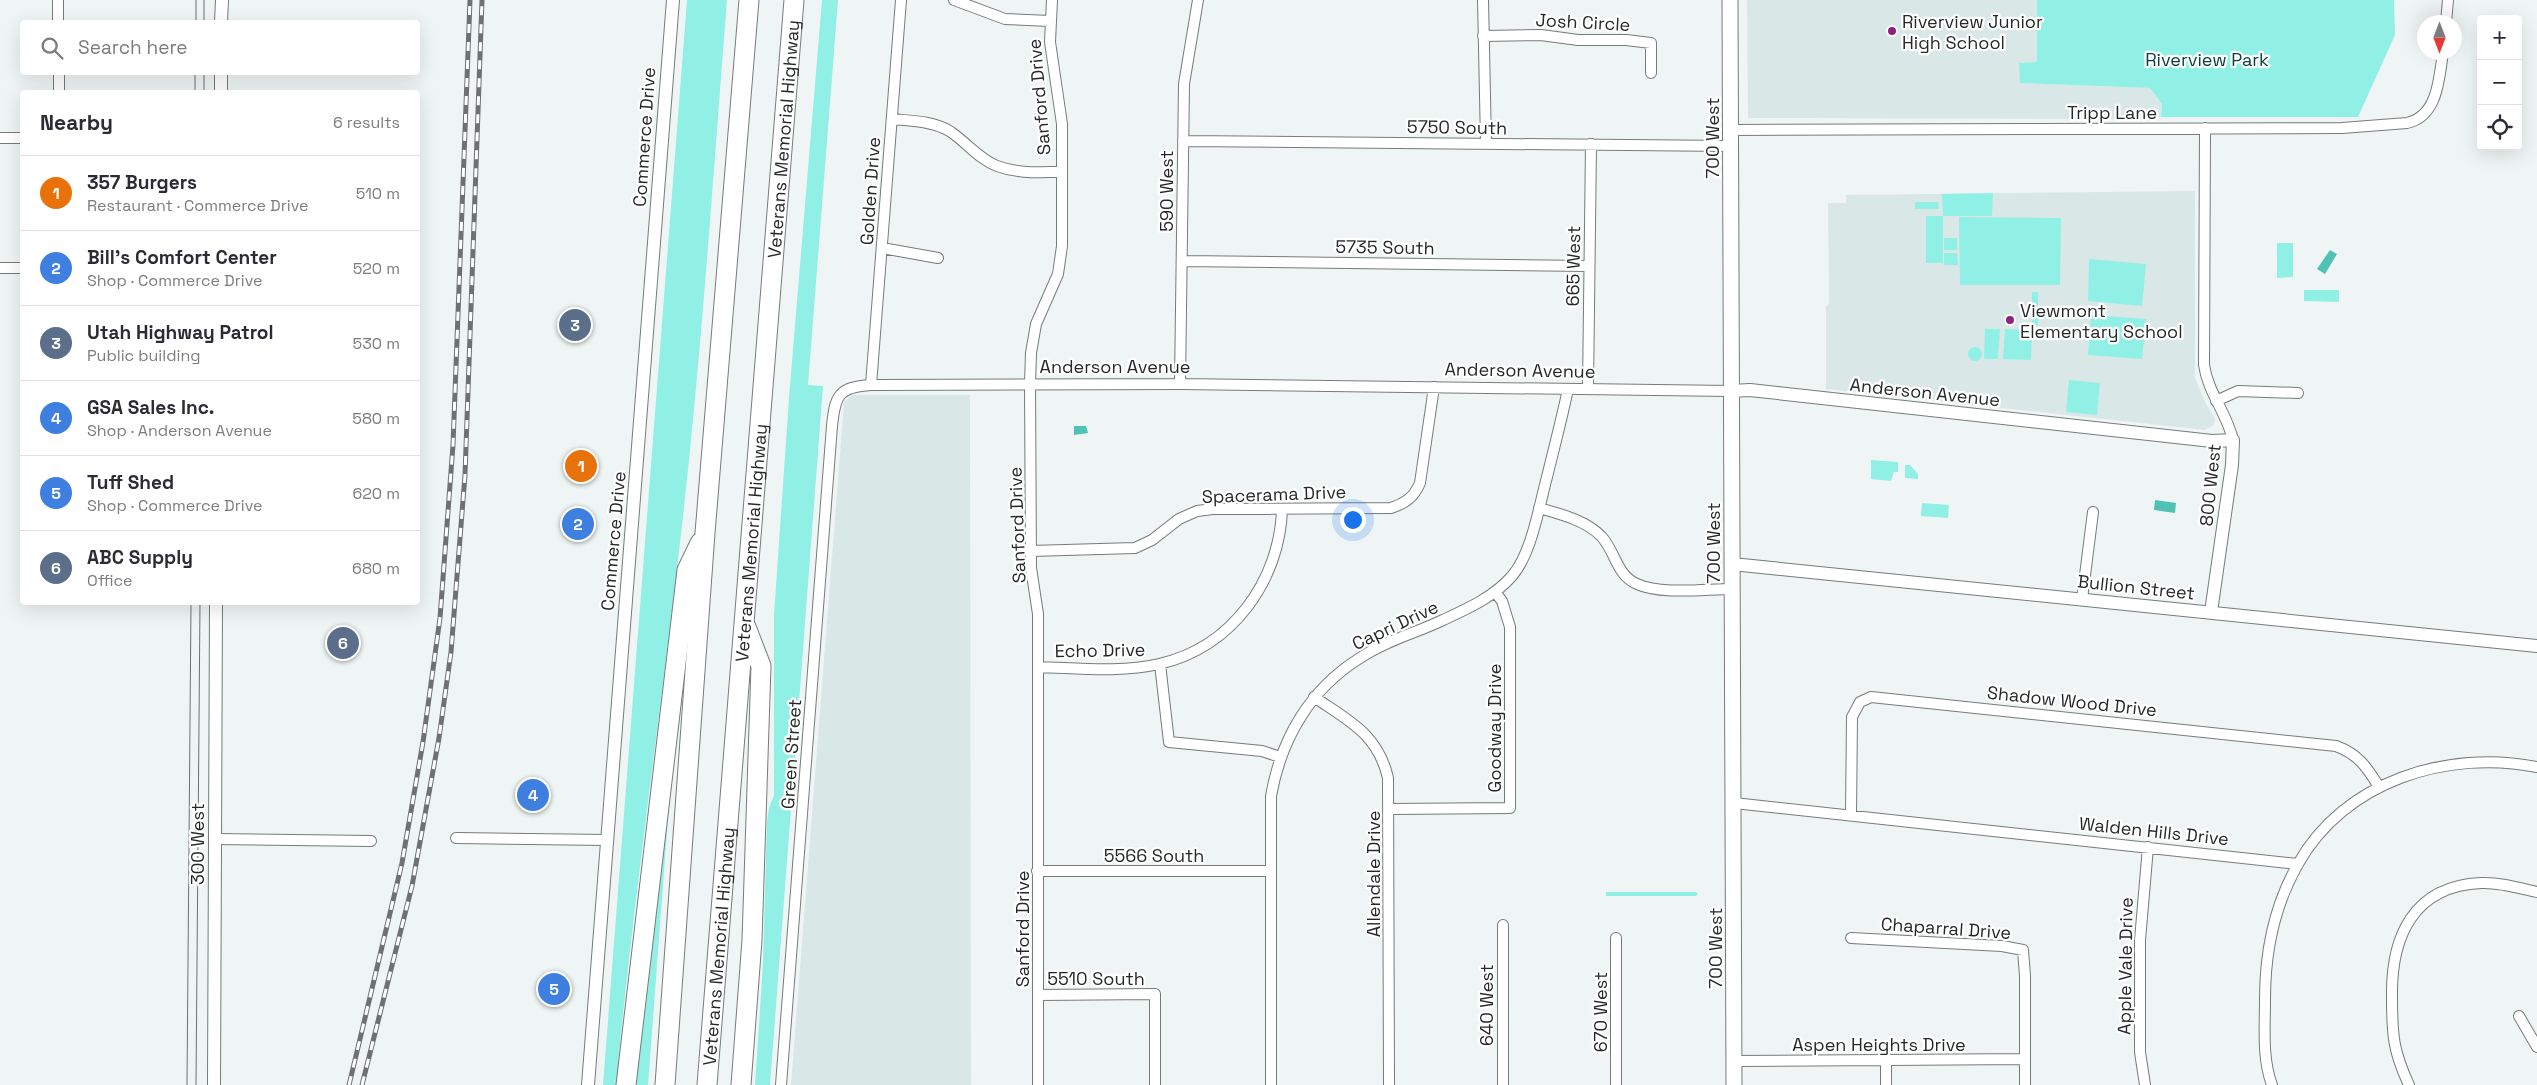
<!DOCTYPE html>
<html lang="en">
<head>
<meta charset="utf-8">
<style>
  :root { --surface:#fff; --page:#f2f2f3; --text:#2b2b33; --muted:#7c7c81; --line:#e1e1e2; --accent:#911f7e }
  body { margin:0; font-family:"Space Grotesk",sans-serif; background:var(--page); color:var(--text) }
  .controls { position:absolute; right:15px; top:15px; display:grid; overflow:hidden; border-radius:5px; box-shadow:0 5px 20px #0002 }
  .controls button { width:45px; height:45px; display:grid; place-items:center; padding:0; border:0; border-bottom:1px solid var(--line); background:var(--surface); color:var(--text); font:25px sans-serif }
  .compass { position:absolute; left:2417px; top:15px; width:45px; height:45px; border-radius:50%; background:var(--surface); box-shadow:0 5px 20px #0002; rotate:180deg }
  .you { position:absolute; left:1352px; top:519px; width:18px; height:18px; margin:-12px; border:4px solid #fff; border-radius:50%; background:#1a73e8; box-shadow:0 0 0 8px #1a73e833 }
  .badge { display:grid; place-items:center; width:32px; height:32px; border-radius:50%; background:var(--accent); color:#fff; font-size:16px; font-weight:700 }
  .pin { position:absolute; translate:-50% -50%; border:2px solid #fff; box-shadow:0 1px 5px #0006 }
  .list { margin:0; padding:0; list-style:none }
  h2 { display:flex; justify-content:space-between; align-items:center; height:65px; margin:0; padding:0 20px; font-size:21px }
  h2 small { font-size:16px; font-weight:400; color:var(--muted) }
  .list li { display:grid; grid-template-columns:32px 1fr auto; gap:15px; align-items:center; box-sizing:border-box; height:75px; padding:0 20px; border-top:1px solid var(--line) }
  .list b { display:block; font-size:19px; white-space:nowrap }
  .list p { margin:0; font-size:16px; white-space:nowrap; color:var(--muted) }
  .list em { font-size:16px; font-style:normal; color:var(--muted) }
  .icon { flex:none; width:28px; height:28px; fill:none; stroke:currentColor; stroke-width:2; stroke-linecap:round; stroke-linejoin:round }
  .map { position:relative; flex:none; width:2537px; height:1085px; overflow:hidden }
  .search { position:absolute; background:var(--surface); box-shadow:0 5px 20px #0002; left:20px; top:20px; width:400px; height:55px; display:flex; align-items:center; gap:12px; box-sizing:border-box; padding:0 18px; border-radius:5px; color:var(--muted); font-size:19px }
  .panel { position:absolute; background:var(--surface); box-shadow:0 5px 20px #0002; left:20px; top:90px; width:400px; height:515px; border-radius:5px }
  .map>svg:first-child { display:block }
</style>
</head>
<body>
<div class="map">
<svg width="2537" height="1085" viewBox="0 0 2537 1085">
  <rect width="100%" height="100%" fill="#eff5f4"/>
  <path fill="#d9e8e6" d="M1747,0H2037V63L2020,83L2150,88L2162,104L2161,117L2148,119L1748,118Z
    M2195,191V378L2206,404L2215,418L2214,425L2205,430L1826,389V306L1829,303L1828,203H1846V195Z
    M852,395H970L971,1085H791L844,402Z"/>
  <path fill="#91f0e5" d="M687,0H727C712,189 700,379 677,568C657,740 632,912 616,1085H603Z
    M822,0H838L808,385L823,386L770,1085H755L763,963L767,821L769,808L774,795V615L789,398Z
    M2037,0H2394L2395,35L2358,117H2161L2162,104L2150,88L2020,83L2019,63L2037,62Z
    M1993,193L1992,216H1943V263H1926V216H1943L1942,194Z
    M1915,202H1938L1939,209H1915Z
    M1959,217L2061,218L2060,285H1960Z
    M1944,238H1957V250H1944Z
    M2277,243H2293V277L2277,278Z
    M1944,253H1957L1958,265H1944Z
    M2089,259L2146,264L2142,306L2088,301Z
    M2304,290H2339V302L2304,301Z
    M2032,292H2038V325L2032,326Z
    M2091,315L2146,319L2142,359L2088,355Z
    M1985,329H2000L1998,359H1984Z
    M2005,329L2032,330L2031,360L2003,359Z
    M1968 354a7 7 0 1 1 14 0a7 7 0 1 1-14 0Z
    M2069,380L2100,383L2097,415L2066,412Z
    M1871,460L1898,462V472H1894L1891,481L1871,479Z
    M1905,465H1910L1918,474V479L1905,478Z
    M1922,503L1949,505L1948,518L1921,516Z
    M662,817L668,818L648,1085H636Z
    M1606,892H1696L1698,894L1696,896H1606Z"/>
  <path fill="#4fc2b6" d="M2330,250L2337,254L2325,274L2317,269Z
    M1074,426H1086L1088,433L1074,435Z
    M2155,500L2176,503L2175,513L2154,510Z"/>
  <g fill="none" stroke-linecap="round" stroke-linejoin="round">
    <defs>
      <path id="minor" d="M58,0V22
        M954,0L1005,19L1050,21
        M1483,0L1486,143
        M2446,22L2448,0
        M1483,36L1541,35L1578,40H1626L1651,43V73
        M59,72V92
        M892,119C912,121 934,121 951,132C967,143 979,159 997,166C1018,174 1040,172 1062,172
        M2205,128L2204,365C2208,393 2227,413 2233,440
        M1730,130L2342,128L2407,123C2438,116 2439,79 2443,52
        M0,138H22
        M1183,141L1730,146
        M882,248L938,258
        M1182,261L1589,266
        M0,268H22
        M1180,384L1184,84L1198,0
        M871,385L901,0
        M1588,389L1591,144
        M2216,401L2238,391L2298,393
        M1539,508C1560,514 1585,520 1601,536C1616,552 1616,575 1637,584C1661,595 1705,589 1732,589
        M1030,551L1135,548L1152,540L1179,519L1197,511L1213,509L1391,508C1406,503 1414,497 1420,483L1434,387
        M2082,599L2093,512
        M1160,664L1169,742L1262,751L1280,757
        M1038,667C1077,668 1121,673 1159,664C1232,648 1280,580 1282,509
        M1314,697C1349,721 1378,734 1388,778L1389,1085
        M1734,803L2298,864
        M1390,809L1510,808V627L1502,601L1495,592
        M1851,815L1852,717L1860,702L1871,697L2336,746C2358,754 2367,767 2379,787
        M456,838L607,840
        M214,839L371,841
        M1037,871H1270
        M1851,938L2002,946L2023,950L2025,976V1085
        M1038,995L1155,994V1085
        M2519,1016L2537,1047
        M1886,1060V1085
        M1734,1061L2025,1059
        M781,1085L832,426C835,396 838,387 871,385L1180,384L1731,391
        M1038,1085V614L1031,568L1030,383L1031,353L1036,324L1058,274L1062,246V124L1050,42L1052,0
        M1271,1085V796C1281,739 1310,689 1360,658C1385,641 1416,633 1443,620C1467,609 1494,597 1512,576C1532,553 1539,506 1547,477C1554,448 1562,418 1568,389
        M1503,1085V925
        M1616,1085V938
        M2145,1085L2140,1052V940L2148,847
        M2272,1085C2262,1058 2265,1028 2265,999C2265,952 2274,906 2298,864C2344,781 2448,749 2537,767
        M2409,1085C2393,1051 2392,1034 2392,997C2391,937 2413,886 2481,883C2499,882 2519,888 2537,892"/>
      <path id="tertiary" d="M221,22L222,0
        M221,92V72
        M1731,391L1750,390L2212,441L2233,440L2232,465L2211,612
        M1732,564L2537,646
        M214,1085L216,602
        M588,1085L673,0"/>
      <path id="secondary" d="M1730,0L1734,1085"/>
      <g id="motorway">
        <path d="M626,1085L687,570L700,543"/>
        <path d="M665,1085L705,533L749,0"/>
        <path id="s1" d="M707,1085L794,0"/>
        <path d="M741,1085L752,940L761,666L746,627"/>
      </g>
    </defs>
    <use href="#minor" stroke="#767b7a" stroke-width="12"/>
    <use href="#tertiary" stroke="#767b7a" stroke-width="14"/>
    <use href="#secondary" stroke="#767b7a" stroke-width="17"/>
    <use href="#motorway" stroke="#767b7a" stroke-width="21"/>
    <use href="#minor" stroke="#fff" stroke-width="10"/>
    <use href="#tertiary" stroke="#fff" stroke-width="12"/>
    <use href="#secondary" stroke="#fff" stroke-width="15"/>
    <use href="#motorway" stroke="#fff" stroke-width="19"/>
    <path stroke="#6e7171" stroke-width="1" d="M196,22V0
      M204,22V0
      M195,92V72
      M204,92V72
      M187,1085L191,602
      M196,1085L200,602"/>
    <defs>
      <path id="rail" d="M349,1085L402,863L423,742L440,618L453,445L470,0
        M362,1085L412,886L439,738L451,652L465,475L482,0"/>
    </defs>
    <use href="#rail" stroke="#6e7171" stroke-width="5"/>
    <use href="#rail" stroke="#fff" stroke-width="3" stroke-dasharray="9" stroke-linecap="butt"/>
  </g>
  <g fill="#911f7e" stroke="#fff" stroke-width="2">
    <circle cx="1892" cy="31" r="5"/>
    <circle cx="2010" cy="320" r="5"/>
  </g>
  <g text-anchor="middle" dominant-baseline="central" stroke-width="4.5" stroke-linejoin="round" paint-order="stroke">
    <g font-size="18" fill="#262828" stroke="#fff" text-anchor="start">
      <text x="1902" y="21">Riverview Junior<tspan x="1902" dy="21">High School</tspan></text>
      <text x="2020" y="310">Viewmont<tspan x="2020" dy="21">Elementary School</tspan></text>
    </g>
    <g font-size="18" fill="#262828" stroke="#fff">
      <text transform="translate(1583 22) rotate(3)">Josh Circle</text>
      <text transform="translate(1039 97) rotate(-95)">Sanford Drive</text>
      <text x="2112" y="112">Tripp Lane</text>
      <text transform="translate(1457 127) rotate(1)">5750 South</text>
      <text transform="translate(644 137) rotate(-86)">Commerce Drive</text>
      <text transform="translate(1712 138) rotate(-90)">700 West</text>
      <text stroke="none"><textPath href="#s1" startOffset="949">Veterans Memorial Highway</textPath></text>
      <text transform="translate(870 191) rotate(-86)">Golden Drive</text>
      <text transform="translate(1166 191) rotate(-90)">590 West</text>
      <text transform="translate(1385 247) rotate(1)">5735 South</text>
      <text transform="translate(1573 266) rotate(-89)">665 West</text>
      <text x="1115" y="366">Anderson Avenue</text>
      <text transform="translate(1520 370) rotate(1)">Anderson Avenue</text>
      <text transform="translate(1925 392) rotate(6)">Anderson Avenue</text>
      <text transform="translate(2210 485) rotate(-84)">800 West</text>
      <text transform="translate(1274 494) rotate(-2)">Spacerama Drive</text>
      <text transform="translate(1017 525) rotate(-92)">Sanford Drive</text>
      <text transform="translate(613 541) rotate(-85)">Commerce Drive</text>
      <text stroke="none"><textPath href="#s1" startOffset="544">Veterans Memorial Highway</textPath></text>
      <text transform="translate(1713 543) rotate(-90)">700 West</text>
      <text transform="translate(2136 587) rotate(6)">Bullion Street</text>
      <text transform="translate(1395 625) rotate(-25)">Capri Drive</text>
      <text transform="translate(1100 650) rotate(-1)">Echo Drive</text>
      <text transform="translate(2072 701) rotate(6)">Shadow Wood Drive</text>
      <text transform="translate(1494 728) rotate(-90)">Goodway Drive</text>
      <text transform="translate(791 754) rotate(-86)">Green Street</text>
      <text transform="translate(2154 831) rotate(6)">Walden Hills Drive</text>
      <text transform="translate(197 844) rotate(-90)">300 West</text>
      <text x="1154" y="855">5566 South</text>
      <text transform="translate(1373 874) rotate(-90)">Allendale Drive</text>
      <text transform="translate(1946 928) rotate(4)">Chaparral Drive</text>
      <text transform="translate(1022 929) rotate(-90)">Sanford Drive</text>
      <text stroke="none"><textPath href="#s1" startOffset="139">Veterans Memorial Highway</textPath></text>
      <text transform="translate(1715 948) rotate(-90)">700 West</text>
      <text transform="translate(2125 966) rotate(-89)">Apple Vale Drive</text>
      <text x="1096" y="978">5510 South</text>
      <text transform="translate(1486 1005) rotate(-90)">640 West</text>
      <text transform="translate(1600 1012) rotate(-90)">670 West</text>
      <text x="1879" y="1044">Aspen Heights Drive</text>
    </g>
    <g font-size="18" fill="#0c413c" stroke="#fff">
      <text x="2207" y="59">Riverview Park</text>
    </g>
  </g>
</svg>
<div class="controls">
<button>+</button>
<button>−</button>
<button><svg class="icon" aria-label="locate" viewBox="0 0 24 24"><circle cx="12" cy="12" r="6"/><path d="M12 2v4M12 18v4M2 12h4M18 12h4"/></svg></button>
</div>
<svg class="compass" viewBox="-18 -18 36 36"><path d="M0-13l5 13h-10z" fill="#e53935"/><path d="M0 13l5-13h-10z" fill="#7c7c81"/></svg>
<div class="you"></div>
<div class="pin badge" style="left:581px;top:466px;background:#e8710a">1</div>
<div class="pin badge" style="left:578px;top:524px;background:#3f7fe0">2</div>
<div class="pin badge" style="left:575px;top:325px;background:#5c6f8a">3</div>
<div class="pin badge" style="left:533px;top:795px;background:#3f7fe0">4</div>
<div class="pin badge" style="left:554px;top:989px;background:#3f7fe0">5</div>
<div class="pin badge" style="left:343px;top:643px;background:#5c6f8a">6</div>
<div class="search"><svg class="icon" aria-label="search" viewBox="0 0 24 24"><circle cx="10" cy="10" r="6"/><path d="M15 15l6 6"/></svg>Search here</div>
<section class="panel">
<h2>Nearby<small>6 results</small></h2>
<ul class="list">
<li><span class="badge" style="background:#e8710a">1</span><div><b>357 Burgers</b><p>Restaurant · Commerce Drive</p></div><em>510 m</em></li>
<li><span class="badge" style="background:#3f7fe0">2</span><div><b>Bill's Comfort Center</b><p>Shop · Commerce Drive</p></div><em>520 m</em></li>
<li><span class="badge" style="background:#5c6f8a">3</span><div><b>Utah Highway Patrol</b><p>Public building</p></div><em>530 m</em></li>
<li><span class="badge" style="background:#3f7fe0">4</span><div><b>GSA Sales Inc.</b><p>Shop · Anderson Avenue</p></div><em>580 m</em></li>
<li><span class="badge" style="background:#3f7fe0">5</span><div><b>Tuff Shed</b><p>Shop · Commerce Drive</p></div><em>620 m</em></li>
<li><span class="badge" style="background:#5c6f8a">6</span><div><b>ABC Supply</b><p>Office</p></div><em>680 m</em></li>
</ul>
</section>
</div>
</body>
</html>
